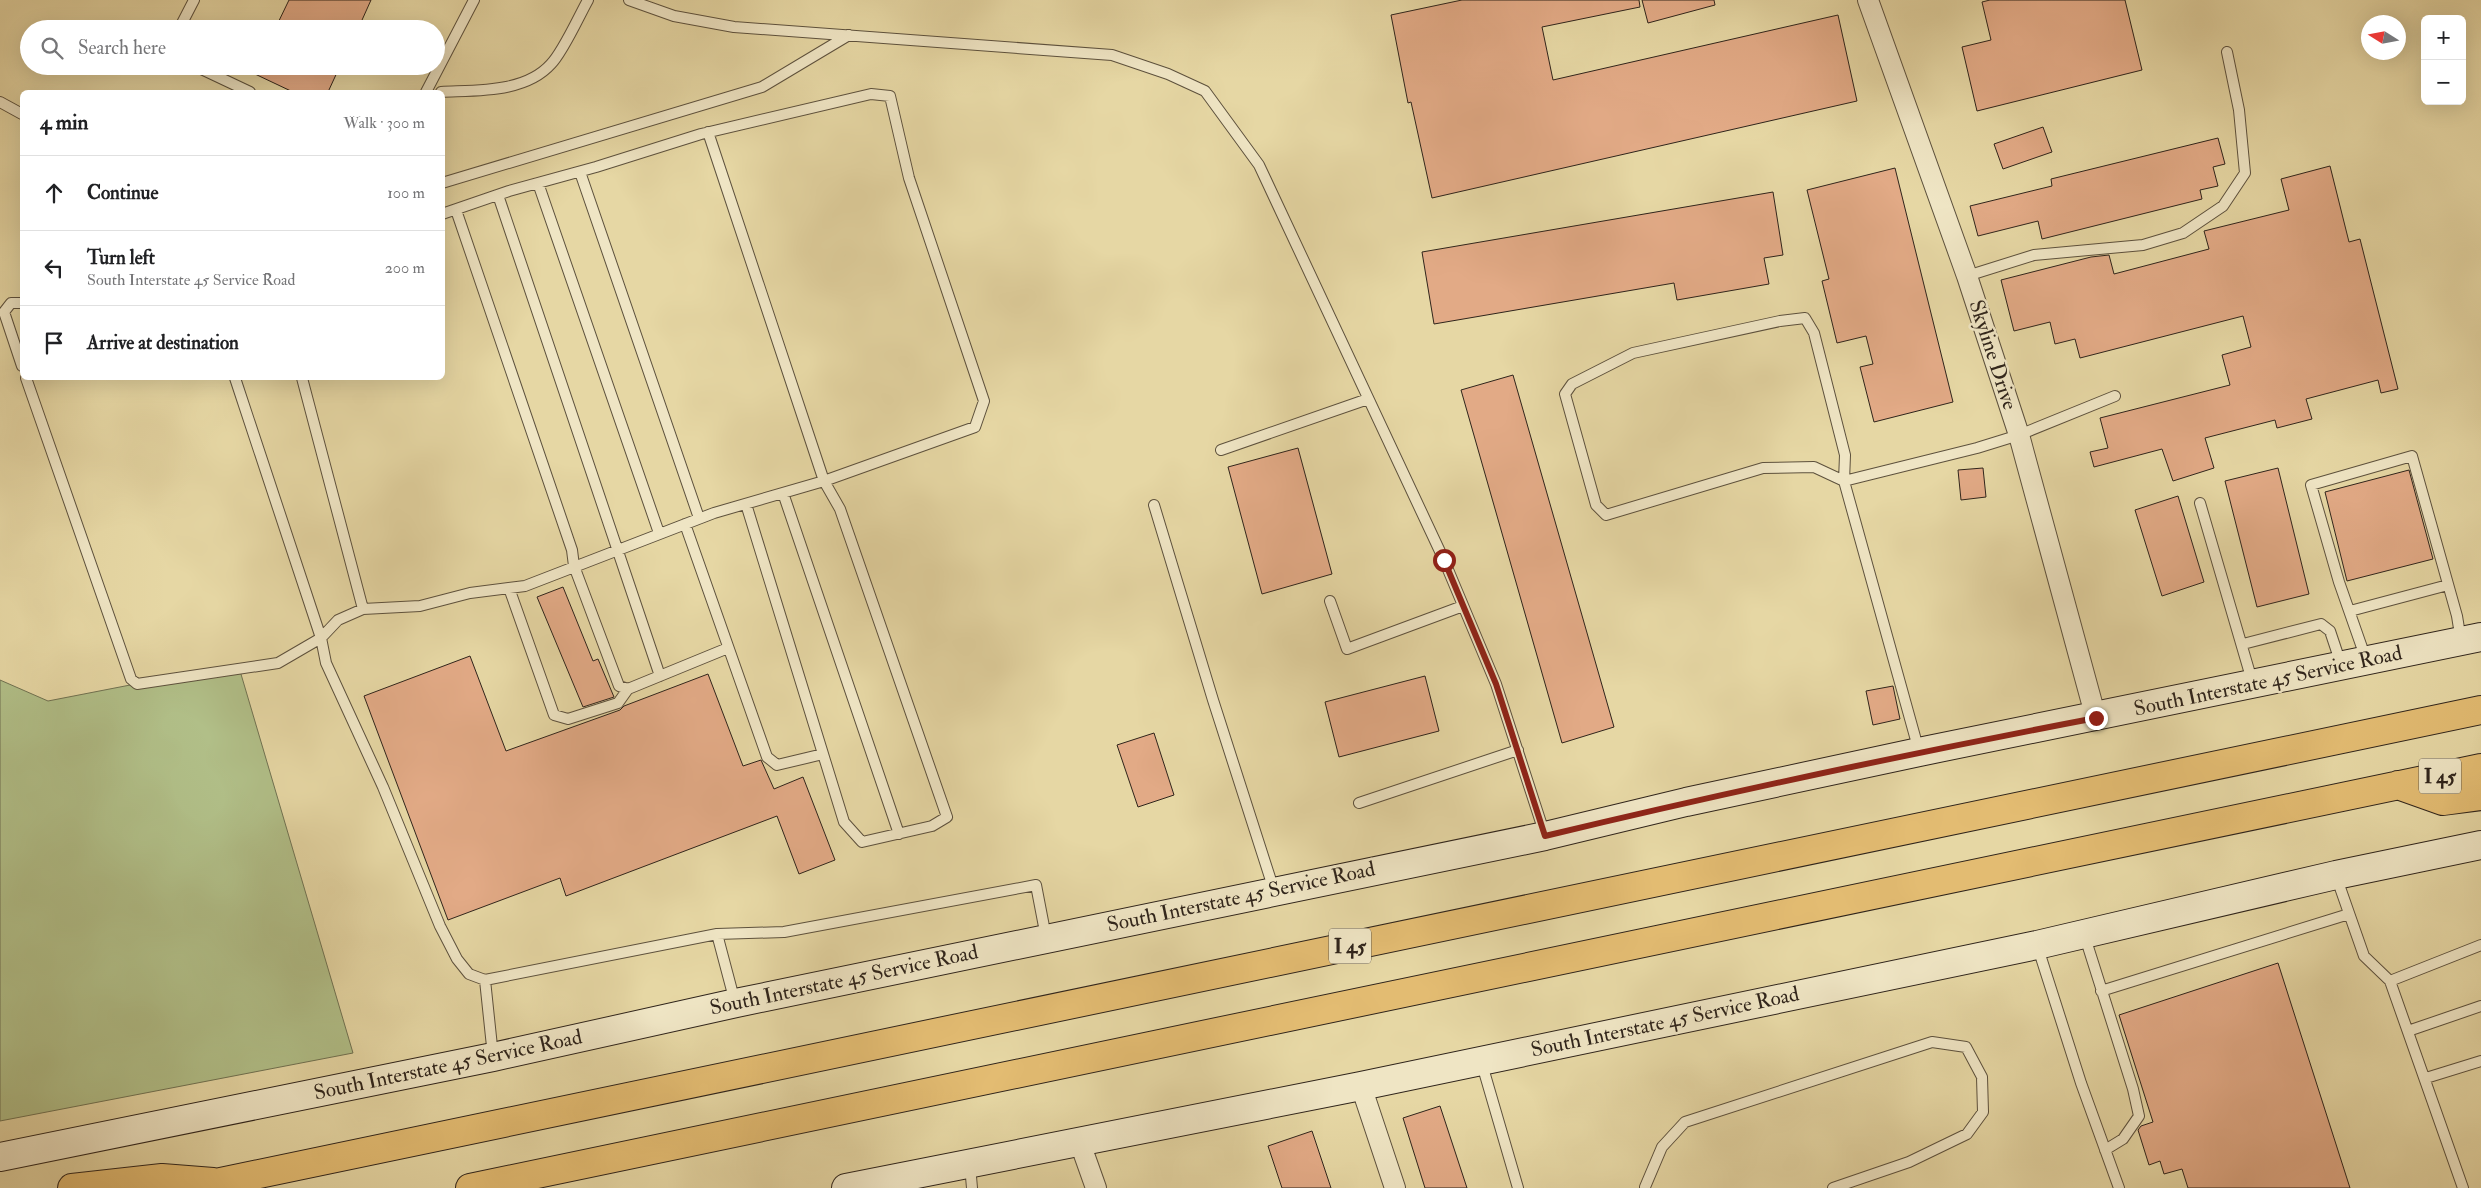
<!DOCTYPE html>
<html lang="en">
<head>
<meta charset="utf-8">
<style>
  :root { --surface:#fff; --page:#f6f6f6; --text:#202124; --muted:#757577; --line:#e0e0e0 }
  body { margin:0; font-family:"IM FELL Double Pica",serif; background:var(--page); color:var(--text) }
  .controls { position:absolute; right:15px; top:15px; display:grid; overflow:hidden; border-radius:8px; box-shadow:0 5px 20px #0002 }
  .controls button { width:45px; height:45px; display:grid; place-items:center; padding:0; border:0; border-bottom:1px solid var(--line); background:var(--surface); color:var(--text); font:25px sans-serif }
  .compass { position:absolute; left:2361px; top:15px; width:45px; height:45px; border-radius:50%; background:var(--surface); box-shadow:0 5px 20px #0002; rotate:281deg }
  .stop { position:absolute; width:15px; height:15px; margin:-11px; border:4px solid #8f2418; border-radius:50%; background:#fff }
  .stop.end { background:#8f2418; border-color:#fff; box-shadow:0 1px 5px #0008 }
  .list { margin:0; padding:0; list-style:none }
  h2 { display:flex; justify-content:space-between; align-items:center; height:65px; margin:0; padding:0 20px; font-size:21px }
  h2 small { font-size:16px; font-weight:400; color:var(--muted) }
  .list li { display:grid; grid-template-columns:32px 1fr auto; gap:15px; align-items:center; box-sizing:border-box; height:75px; padding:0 20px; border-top:1px solid var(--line) }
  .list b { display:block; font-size:19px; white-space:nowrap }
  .list p { margin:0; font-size:16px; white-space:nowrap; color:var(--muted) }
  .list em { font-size:16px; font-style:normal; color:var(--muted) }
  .icon { flex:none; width:28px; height:28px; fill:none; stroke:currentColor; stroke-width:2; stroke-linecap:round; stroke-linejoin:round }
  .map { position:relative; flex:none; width:2481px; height:1188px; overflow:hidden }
  .search { position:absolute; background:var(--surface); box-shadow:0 5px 20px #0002; left:20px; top:20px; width:425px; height:55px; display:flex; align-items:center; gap:12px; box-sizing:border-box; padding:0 18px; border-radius:28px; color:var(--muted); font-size:19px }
  .panel { position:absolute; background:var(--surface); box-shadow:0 5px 20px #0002; left:20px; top:90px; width:425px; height:290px; border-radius:8px }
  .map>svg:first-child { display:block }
</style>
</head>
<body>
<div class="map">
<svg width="2481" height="1188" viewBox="0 0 2481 1188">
  <rect width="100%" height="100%" fill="#e6d7a4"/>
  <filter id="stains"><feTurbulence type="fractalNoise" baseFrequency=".004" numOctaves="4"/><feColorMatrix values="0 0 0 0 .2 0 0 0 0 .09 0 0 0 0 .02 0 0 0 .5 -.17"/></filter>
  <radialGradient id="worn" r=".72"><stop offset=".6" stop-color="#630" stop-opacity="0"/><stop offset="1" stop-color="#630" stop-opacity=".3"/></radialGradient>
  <path fill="#b1bf88" stroke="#707252" d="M238,664L353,1053L0,1121V680L48,701Z"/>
  <path fill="#e2aa86" stroke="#2f241b" d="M289,0H371L358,29H275Z
    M1462,0H1639L1640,7L1542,27L1553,80L1838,15L1857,101L1432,198L1411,102L1408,103L1391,15Z
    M1642,0H1714L1715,5L1648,23Z
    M1990,0H2125L2142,70L1977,111L1962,47L1991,40L1982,2Z
    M238,66H340L328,92H293Z
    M2043,127L2052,152L2003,169L1994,144Z
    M2218,138L2225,164L2213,167L2218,186L2200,190L2202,199L2042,239L2038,221L1978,236L1970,206L2052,186L2051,179Z
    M2330,166L2349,242L2360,239L2398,389L2381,393L2378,380L2306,399L2312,419L2277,428L2275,420L2205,438L2214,468L2173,481L2162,449L2094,467L2090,452L2108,448L2100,418L2230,385L2222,355L2251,347L2243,316L2080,358L2075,339L2055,344L2050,322L2014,331L2001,280L2091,257L2109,255L2114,274L2209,249L2204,231L2289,210L2281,179Z
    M1895,168L1953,402L1874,422L1860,367L1873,364L1866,336L1837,343L1822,281L1829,279L1807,190Z
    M1773,192L1783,255L1764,258L1769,284L1677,300L1674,283L1434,324L1422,252Z
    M1513,375L1614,727L1562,743L1461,390Z
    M1298,448L1332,574L1262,594L1228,467Z
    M1983,468L1986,497L1961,500L1958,470Z
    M2278,468L2309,594L2257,607L2225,481Z
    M2409,470L2433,559L2347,581L2325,492Z
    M2178,496L2204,582L2162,596L2135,510Z
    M563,587L593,661L598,659L614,697L583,707L537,597Z
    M470,656L506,751L620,710L624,706L708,674L743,766L761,760L774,789L803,777L835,860L799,874L777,816L566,896L560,878L448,920L364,696Z
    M1425,676L1439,731L1339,757L1325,702Z
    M1893,686L1900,719L1873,725L1866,691Z
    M1154,733L1174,795L1138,807L1117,745Z
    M2278,963L2350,1188H2188L2182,1169L2164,1174L2160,1161L2149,1165L2138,1130L2141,1126L2153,1122L2119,1015Z
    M1440,1106L1467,1188H1425L1403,1118Z
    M1312,1131L1331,1188H1282L1268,1146Z"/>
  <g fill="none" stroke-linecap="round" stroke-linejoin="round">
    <defs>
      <path id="service" d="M629,0L674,16L734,27L1112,55L1168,74L1205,91L1259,165L1444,560L1496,684L1545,835
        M179,29L194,0
        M195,66L250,92
        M426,92L474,0
        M441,92C477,90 525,93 551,64C563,52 579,16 588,0
        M0,102L22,114
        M580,172L699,518
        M442,183L762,87L849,35
        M538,183L659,533
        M498,195L660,676
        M456,210L572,550L574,566L619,686L628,689L728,648
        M442,214L509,191L596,167L701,134L871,94L890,96L909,178L984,401L975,427L824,481L708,132
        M1967,276L2034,255L2143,245L2183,233L2223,206L2245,173L2239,110L2227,52
        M22,303H11L4,312L22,366
        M1805,318L1814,333L1845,455L1844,481L1814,467L1763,468L1606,515L1596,505L1565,394L1572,384L1633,353L1780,321Z
        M26,378L131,679L137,684L278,663L321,638L235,378
        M302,378L363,609
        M1221,450L1368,399
        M783,493L899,834
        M2200,503L2253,684
        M1154,505L1213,700L1274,890
        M685,524L767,757L777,765L823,754
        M509,588L554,715L568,719L618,703L628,689
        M1330,601L1347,649L1463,606
        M2350,611L2448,585
        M2243,644L2321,624L2330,631L2341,664
        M2366,659L2339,582L2311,485L2412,456L2457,616L2461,641
        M1919,751L1844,481L1977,448L2019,435L2115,396
        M1359,803L1518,750
        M2336,876L2364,956L2390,981L2463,1188
        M717,934L784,932L1036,885L1046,937
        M2084,934L2133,1089L2139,1116L2123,1139L2105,1150
        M2037,945L2081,1083L2119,1188
        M485,980L469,974L457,959L440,926L383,787L326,663L321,638L338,620L363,609L420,606L470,593L525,586L714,513L824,481L840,509L947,817L932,826L862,842L844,822L746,504
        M2390,981L2481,945
        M2101,991L2349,914
        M2408,1031L2481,1006
        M493,1056L485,980L717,934L735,1002
        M1481,1061L1518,1188
        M2426,1078L2481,1061
        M970,1165L972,1188
        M1645,1187L1662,1147L1685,1122L1932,1042L1966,1047L1982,1077L1983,1112L1967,1134L1909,1162L1833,1188"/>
      <path id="minor" d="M1868,0L1967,276L2019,435L2096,718
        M1361,1086L1395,1188
        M1080,1143L1096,1188"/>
      <path id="secondary" d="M0,1157L493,1057L736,1003L1545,836L1686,802L1919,752L2481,637
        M846,1188L1361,1086L2037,945L2336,875L2481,845"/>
      <path id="motorway" d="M2398,785L2443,801L2481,796
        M72,1188L162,1178L213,1182
        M192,1188L2481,710
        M470,1188L2481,768"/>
    </defs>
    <use href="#service" stroke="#5d513d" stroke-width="12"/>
    <use href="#minor" stroke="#5d513d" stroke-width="22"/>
    <use href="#secondary" stroke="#2f241b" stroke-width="30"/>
    <use href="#motorway" stroke="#2f241b" stroke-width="30"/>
    <use href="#service" stroke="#efe5c4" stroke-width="10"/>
    <use href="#minor" stroke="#efe5c4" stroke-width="20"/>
    <use href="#secondary" stroke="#efe5c4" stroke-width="28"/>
    <use href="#motorway" stroke="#e3bc72" stroke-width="28"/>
  </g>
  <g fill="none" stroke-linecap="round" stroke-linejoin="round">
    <path stroke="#8f2418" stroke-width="6" d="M1444,560L1496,684L1545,836C1728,792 1912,753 2096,718"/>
  </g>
  <g text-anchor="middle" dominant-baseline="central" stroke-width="5" stroke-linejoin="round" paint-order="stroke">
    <g fill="#efe5c4" stroke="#695e4e" stroke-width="1">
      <rect x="2419" y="758.5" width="42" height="35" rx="4"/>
      <rect x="1329" y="928.5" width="42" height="35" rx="4"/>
    </g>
    <g font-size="20" font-weight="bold" fill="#2f241b">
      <text x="2440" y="776">I 45</text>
      <text x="1350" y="946">I 45</text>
    </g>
    <g font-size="21" fill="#2f241b" stroke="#efe5c4">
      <text transform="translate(1993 355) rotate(72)">Skyline Drive</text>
      <text transform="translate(2268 681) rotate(-12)">South Interstate 45 Service Road</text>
      <text transform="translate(1241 897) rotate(-12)">South Interstate 45 Service Road</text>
      <text transform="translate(844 980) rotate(-12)">South Interstate 45 Service Road</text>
      <text transform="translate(1665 1022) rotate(-12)">South Interstate 45 Service Road</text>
      <text transform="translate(448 1065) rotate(-12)">South Interstate 45 Service Road</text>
    </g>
  </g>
  <rect width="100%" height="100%" filter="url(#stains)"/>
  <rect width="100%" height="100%" fill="url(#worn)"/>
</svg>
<div class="controls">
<button>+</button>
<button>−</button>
</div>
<svg class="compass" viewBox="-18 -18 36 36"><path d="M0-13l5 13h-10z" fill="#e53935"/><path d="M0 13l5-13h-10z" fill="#757577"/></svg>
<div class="stop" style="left:1444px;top:560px"></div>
<div class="stop end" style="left:2096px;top:718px"></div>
<div class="search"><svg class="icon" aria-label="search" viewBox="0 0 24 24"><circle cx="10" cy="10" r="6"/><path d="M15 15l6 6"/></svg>Search here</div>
<section class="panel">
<h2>4 min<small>Walk · 300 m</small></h2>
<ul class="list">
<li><svg class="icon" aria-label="ahead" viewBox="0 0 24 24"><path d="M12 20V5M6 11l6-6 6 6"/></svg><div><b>Continue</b></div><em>100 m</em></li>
<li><svg class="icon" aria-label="left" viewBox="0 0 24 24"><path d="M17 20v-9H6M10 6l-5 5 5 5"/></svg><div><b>Turn left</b><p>South Interstate 45 Service Road</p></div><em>200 m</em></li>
<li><svg class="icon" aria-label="arrive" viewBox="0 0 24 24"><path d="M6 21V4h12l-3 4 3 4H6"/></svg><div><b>Arrive at destination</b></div></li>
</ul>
</section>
</div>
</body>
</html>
